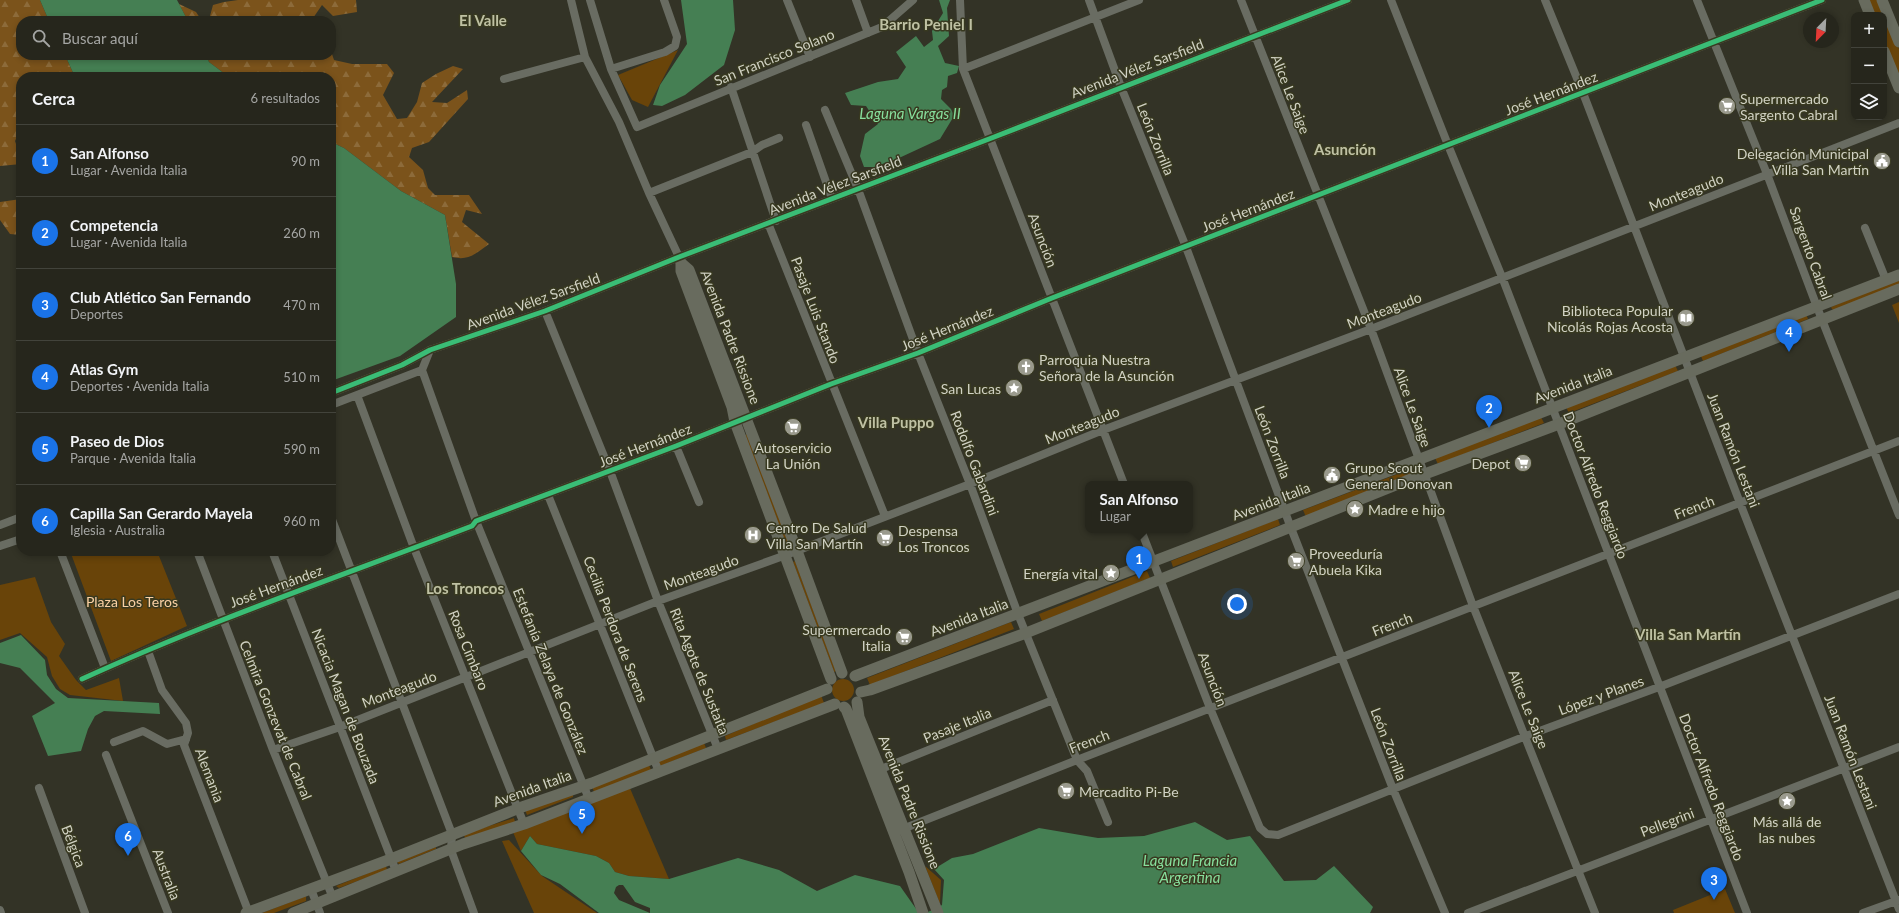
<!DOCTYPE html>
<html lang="es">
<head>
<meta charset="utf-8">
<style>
  :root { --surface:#26261c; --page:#2e2e25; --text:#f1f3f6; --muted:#a4a5a3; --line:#42433b; --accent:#1a73e8 }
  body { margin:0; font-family:Lato,sans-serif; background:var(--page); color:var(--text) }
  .controls { position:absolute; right:12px; top:12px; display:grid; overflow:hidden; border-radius:8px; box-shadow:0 2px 6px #0003 }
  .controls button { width:36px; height:36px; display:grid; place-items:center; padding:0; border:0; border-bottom:1px solid var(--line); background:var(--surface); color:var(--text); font:20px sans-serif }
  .compass { position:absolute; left:1803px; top:12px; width:36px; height:36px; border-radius:50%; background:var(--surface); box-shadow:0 2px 6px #0003; rotate:204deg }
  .you { position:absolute; left:1237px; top:604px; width:14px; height:14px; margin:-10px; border:3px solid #fff; border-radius:50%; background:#1a73e8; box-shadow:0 0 0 6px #1a73e833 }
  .badge { display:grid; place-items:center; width:26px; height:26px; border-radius:50%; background:var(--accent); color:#fff; font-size:13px; font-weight:700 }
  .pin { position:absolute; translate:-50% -33px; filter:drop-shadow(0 1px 2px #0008) }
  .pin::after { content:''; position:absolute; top:21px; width:14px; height:12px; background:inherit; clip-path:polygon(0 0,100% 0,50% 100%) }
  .popup { position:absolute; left:1085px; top:481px; width:108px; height:52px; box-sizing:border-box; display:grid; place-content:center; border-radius:8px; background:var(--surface); filter:drop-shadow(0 1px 3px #0005); font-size:13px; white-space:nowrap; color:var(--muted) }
  .popup b { font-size:15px; color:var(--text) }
  .popup::after { content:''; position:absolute; left:50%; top:100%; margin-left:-8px; border:8px solid transparent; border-top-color:var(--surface) }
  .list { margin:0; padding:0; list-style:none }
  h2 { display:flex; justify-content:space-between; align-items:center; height:52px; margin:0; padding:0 16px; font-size:17px }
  h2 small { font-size:13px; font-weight:400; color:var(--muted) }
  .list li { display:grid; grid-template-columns:26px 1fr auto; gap:12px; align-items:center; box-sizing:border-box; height:72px; padding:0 16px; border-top:1px solid var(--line) }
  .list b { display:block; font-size:15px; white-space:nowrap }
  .list p { margin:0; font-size:13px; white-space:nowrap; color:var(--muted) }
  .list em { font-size:13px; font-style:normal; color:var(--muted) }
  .icon { flex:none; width:22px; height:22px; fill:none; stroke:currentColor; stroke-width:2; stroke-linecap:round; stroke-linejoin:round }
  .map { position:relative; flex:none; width:1899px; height:913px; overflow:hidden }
  .search { position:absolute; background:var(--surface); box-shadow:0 2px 6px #0003; left:16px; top:16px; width:320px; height:44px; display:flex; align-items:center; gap:10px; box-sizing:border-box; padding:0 14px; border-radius:16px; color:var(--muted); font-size:15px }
  .panel { position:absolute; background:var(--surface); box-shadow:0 2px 6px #0003; left:16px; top:72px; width:320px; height:484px; border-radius:16px }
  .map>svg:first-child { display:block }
</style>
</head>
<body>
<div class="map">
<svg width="1899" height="913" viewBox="0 0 1899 913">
  <defs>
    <pattern id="forest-firs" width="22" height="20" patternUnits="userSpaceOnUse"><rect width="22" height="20" fill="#7b531b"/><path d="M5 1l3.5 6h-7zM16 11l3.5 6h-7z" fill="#8d6b3a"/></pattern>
  </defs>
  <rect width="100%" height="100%" fill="#333326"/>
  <path fill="#694409" d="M1869,0H1880L1899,49V78L1884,39V15H1875Z
    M678,50L648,107L632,100L618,75Z
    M1899,279V284L1834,310L1832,309L1831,307Z
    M1899,302V323L1892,305Z
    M1806,314L1808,319L1703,361L1701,356Z
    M1675,365L1678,371L1569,413L1566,407Z
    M1541,417L1544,423L1438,464L1435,458Z
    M748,434L791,543L785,545L745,435Z
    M1411,469L1414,475L1306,517L1303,510Z
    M1278,519L1280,525L1173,567L1171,561Z
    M70,551H157L187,626L111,661Z
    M795,561L836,671L834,672L793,562Z
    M1147,571L1150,578L1042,621L1039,614Z
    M35,577L51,622L65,644L59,656L76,680L86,690L119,678L123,701L70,695L60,689L52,676L47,657L20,633L0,640V585Z
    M1011,622L1014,629L870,685L867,678Z
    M832 690a11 11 0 1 1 22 0a11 11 0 1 1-22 0Z
    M821,695L824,703L726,740L725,736Z
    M704,743L706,748L660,766L658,761Z
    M649,765L651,770L594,792L592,786Z
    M629,786L669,879L629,876L615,872L609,863L596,856L537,844L530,836L521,851L513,832Z
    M573,793V797L527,815L525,810Z
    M514,818L515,822L465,839L464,834Z
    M509,840L542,876L597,913H534L502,841Z
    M436,847V849L399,864L397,862Z
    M386,866L387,870L339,888L336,886Z
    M925,866L941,880L940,904Z
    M1725,889L1735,913H1674L1673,910Z
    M306,896V901L274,913H262Z"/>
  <path fill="url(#forest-firs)" d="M0,0H40L49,21H21V55H65L75,77H21V128L15,141L21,159V164L0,166Z
    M238,0H356L357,12L333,16L322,5L311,21H213L210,16L213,5L224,2Z
    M179,4L196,12L202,21H188Z
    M331,51L334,60L352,64H387L394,73L383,95L397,119L407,118L417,102L422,83L436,74L453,66L463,69L432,102L447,103L467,90L468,99L429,142L412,148L409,157L423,170L428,188L435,195H469L482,214L466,210L462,222L489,244C475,254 469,261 452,257L445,215L401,191L344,148L331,142V77H229L209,62L206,55H331Z
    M21,199V235L10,234L0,220V202Z"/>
  <path fill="#457f53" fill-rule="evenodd" d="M40,0H177L188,21H49Z
    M681,0H733L735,30L724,65L685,95L662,106L653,105L660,85L687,44Z
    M939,0H950L947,8L949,36L938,46L945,63L959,66L957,73L948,76L947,87L942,90L941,99L951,109L954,116L940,139L899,158L874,167H864L860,156L865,134L878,124L866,106L851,105L845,93L878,82L898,79L906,67L896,52L916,36L924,47L933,40L932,31L943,13Z
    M65,55H206L209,62L229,77H75Z
    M331,142L344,148L401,191L445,215L456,284V317L400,356L331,381Z
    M21,635L45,660L47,675L56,689L68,698L159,703L160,714L104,711L95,716L88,729L81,751L48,756L32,716L55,703L20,668L0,663V643Z
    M1195,822L1227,840L1250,836L1284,881L1316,880L1334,866L1373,907L1370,913H926L942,905L944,880L934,869L952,858L973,854L1039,828L1098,838L1144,836Z
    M530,836L537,844L596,856L609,863L615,872L629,876L669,879L738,858L779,870L817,891L855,875L900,886L919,913H599L560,884L541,875L521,851ZM619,885H623L635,902L650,908V913L619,900L614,893L616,887Z"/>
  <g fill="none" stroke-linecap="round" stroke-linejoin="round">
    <path stroke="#696c62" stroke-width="8" d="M571,0L585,57L619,122L649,193L679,257
      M590,0L611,69L637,127L882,27L913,0
      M787,0L810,57
      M856,0L868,33
      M960,0L963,69L1124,484
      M1089,0L1121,87L1186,247L1291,528L1393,789L1445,913
      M1241,0L1371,329L1473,606L1595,913
      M1391,0L1448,145L1502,277L1747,913
      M1545,0L1583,93L1740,503L1899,909
      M1697,0L1767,174L1817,307L1899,515
      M611,69L665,52L675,46L677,37L664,0
      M963,69L1139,0
      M504,79L585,57
      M731,87L776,221
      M825,110L858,189L918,353L970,484L1018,614L1077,760L1087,771L1108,822
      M806,125L832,199
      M649,193L752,152L762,145L779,138
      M768,223L885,516
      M1865,228L1886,280
      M545,311L610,471L658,601L718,749
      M430,350L422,370L476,521L589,799
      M331,393L402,365L430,350L545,311L679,257L989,139L1348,0
      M357,395L414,548L524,824
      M331,405L422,370
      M676,446L699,502
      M548,495L659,772
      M331,517L452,834L451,850L474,913
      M0,525L21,517
      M1141,530L1210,708L1260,828L1267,834L1278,835L1526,736L1659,687L1899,594
      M0,546L21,539
      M60,551L105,668
      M197,551L273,750L333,898
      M272,551L396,871
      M148,651L162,690L186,723L188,733L184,745L249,913
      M82,679C209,621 341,576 472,526L476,521L676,446L831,384L918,353L1052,298L1822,0
      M114,742L143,731L167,744L186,739
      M273,750L340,727L658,601L786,555L970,484L1103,430L1371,329L1899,123
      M106,755L168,913
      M876,771L1053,700
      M39,788L85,913
      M900,830L1077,760L1899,441
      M311,889L320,913
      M0,910L1,913
      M1468,913L1899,747
      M1863,913L1899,900"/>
    <path stroke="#686b5e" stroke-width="11" d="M1864,0L1870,15
      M1882,0L1899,42
      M1884,51L1899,88
      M679,257L681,263L689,270L797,551L842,673
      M681,263V271L732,407L735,422L831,679
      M855,676L1899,275
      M861,692L870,690L1026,633L1406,481L1559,424L1899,289
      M857,702L859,717L938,913
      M844,707L846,709L909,872L923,913
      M246,913L391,859L522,807L592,783L827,689
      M293,913L463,844L524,824L835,704"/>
    <defs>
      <path id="cycleway" d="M331,393L402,365L430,350L545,311L679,257L989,139L1348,0
        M82,679C209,621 341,576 472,526L476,521L676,446L831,384L918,353L1052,298L1822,0"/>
    </defs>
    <use href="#cycleway" stroke="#383920" stroke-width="8"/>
    <use href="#cycleway" stroke="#3abd76" stroke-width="5"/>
  </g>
  <defs>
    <symbol id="supermarket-disc" viewBox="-11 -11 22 22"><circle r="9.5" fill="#9a9a8d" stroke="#383920"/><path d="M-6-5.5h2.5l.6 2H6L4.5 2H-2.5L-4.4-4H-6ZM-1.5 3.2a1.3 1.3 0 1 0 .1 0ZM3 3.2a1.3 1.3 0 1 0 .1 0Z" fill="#fff"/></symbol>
    <symbol id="civic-disc" viewBox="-11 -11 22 22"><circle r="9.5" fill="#9a9a8d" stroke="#383920"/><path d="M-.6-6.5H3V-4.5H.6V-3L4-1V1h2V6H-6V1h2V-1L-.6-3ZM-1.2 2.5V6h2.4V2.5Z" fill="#fff"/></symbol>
    <symbol id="library-disc" viewBox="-11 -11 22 22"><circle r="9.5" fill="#9a9a8d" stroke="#383920"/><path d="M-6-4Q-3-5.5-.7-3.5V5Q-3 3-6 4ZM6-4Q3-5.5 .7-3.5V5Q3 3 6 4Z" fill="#fff"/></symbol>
    <symbol id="church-disc" viewBox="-11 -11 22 22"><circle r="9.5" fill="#9a9a8d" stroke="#383920"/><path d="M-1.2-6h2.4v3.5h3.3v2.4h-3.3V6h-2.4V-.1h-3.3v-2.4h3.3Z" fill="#fff"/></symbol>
    <symbol id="sight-disc" viewBox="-11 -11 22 22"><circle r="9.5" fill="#9a9a8d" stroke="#383920"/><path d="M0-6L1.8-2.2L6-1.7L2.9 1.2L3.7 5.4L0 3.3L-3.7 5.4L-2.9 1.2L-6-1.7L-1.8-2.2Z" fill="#fff"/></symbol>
    <symbol id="hospital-disc" viewBox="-11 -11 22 22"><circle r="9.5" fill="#9a9a8d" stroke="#383920"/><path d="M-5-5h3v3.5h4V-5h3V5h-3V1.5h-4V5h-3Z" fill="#fff"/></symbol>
  </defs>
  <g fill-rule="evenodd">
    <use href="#supermarket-disc" x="1717" y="96" width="20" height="20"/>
    <use href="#civic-disc" x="1872" y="151" width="20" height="20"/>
    <use href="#library-disc" x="1676" y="308" width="20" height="20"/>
    <use href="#church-disc" x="1016" y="357" width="20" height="20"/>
    <use href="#sight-disc" x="1004" y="378" width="20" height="20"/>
    <use href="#supermarket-disc" x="783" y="417" width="20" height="20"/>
    <use href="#supermarket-disc" x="1513" y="453" width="20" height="20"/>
    <use href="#civic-disc" x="1322" y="465" width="20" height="20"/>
    <use href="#sight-disc" x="1345" y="499" width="20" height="20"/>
    <use href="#hospital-disc" x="743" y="525" width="20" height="20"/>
    <use href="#supermarket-disc" x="875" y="528" width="20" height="20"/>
    <use href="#supermarket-disc" x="1286" y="551" width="20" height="20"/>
    <use href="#sight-disc" x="1101" y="563" width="20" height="20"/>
    <use href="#supermarket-disc" x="894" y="627" width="20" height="20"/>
    <use href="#supermarket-disc" x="1056" y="781" width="20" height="20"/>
    <use href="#sight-disc" x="1777" y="791" width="20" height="20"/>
  </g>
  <g text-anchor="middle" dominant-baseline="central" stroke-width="3" stroke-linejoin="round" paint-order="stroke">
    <g font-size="14" fill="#d1d2c4" stroke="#383920">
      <text transform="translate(774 57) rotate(-22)">San Francisco Solano</text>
      <text transform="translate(1137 68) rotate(-21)">Avenida Vélez Sarsfield</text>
      <text transform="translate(1551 93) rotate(-21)">José Hernández</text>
      <text transform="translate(1291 94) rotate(69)">Alice Le Saige</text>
      <text transform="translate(1156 139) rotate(68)">León Zorrilla</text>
      <text transform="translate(835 185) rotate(-21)">Avenida Vélez Sarsfield</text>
      <text transform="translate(1686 192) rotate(-22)">Monteagudo</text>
      <text transform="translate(1248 210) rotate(-21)">José Hernández</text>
      <text transform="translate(1043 240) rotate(69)">Asunción</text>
      <text transform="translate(1811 253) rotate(70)">Sargento Cabral</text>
      <text transform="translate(533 301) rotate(-20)">Avenida Vélez Sarsfield</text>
      <text transform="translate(816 310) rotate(69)">Pasaje Luis Stando</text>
      <text transform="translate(1384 310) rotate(-21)">Monteagudo</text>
      <text transform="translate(947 328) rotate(-22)">José Hernández</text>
      <text transform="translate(731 337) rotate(69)">Avenida Padre Rissione</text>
      <text transform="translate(1573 384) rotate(-21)">Avenida Italia</text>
      <text transform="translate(1413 407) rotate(70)">Alice Le Saige</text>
      <text transform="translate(1082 425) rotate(-22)">Monteagudo</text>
      <text transform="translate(1273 442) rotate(69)">León Zorrilla</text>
      <text transform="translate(645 445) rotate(-21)">José Hernández</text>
      <text transform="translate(1734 450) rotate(69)">Juan Ramón Lestani</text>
      <text transform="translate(975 463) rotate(69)">Rodolfo Gabardini</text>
      <text transform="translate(1596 485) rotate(69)">Doctor Alfredo Reggiardo</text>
      <text transform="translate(1271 501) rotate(-21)">Avenida Italia</text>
      <text transform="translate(1694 507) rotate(-21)">French</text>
      <text transform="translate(701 572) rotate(-20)">Monteagudo</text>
      <text transform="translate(276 586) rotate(-20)">José Hernández</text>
      <text transform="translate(969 617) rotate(-21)">Avenida Italia</text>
      <text transform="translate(1392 624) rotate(-21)">French</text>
      <text transform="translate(616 629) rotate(69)">Cecilia Perdora de Serens</text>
      <text transform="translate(469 650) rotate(68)">Rosa Címbaro</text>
      <text transform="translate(551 671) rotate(68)">Estefanía Zelaya de González</text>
      <text transform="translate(700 671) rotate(68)">Rita Agote de Sustaita</text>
      <text transform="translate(1213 679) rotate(69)">Asunción</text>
      <text transform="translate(399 689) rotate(-21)">Monteagudo</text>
      <text transform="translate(1601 695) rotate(-20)">López y Planes</text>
      <text transform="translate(346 706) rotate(69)">Nicacia Magan de Bouzada</text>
      <text transform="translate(1529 709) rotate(68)">Alice Le Saige</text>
      <text transform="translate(276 720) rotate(68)">Celmira Gonzevat de Cabral</text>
      <text transform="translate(957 725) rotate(-22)">Pasaje Italia</text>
      <text transform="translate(1089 741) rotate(-21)">French</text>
      <text transform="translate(1389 744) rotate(69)">León Zorrilla</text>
      <text transform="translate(1851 752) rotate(69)">Juan Ramón Lestani</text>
      <text transform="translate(210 775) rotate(69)">Alemania</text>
      <text transform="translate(1712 787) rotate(69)">Doctor Alfredo Reggiardo</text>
      <text transform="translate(532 788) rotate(-20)">Avenida Italia</text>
      <text transform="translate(910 802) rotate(68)">Avenida Padre Rissione</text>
      <text transform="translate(1667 822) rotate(-21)">Pellegrini</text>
      <text transform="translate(74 846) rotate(69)">Bélgica</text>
      <text transform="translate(167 874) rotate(69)">Australia</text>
    </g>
    <g font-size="14" fill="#d1d2c4" stroke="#383920" text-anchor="start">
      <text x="1740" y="98">Supermercado<tspan x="1740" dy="16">Sargento Cabral</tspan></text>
      <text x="1869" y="153" text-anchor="end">Delegación Municipal<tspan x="1869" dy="16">Villa San Martín</tspan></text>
      <text x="1673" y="310" text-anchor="end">Biblioteca Popular<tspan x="1673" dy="16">Nicolás Rojas Acosta</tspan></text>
      <text x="1039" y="359">Parroquia Nuestra<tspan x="1039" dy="16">Señora de la Asunción</tspan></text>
      <text x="1001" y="388" text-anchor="end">San Lucas</text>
      <text x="793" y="447" text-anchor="middle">Autoservicio<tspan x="793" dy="16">La Unión</tspan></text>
      <text x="1510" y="463" text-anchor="end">Depot</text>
      <text x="1345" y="467">Grupo Scout<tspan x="1345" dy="16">General Donovan</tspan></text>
      <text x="1368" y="509">Madre e hijo</text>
      <text x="766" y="527">Centro De Salud<tspan x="766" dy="16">Villa San Martín</tspan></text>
      <text x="898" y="530">Despensa<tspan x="898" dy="16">Los Troncos</tspan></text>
      <text x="1309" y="553">Proveeduría<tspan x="1309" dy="16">Abuela Kika</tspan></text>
      <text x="1098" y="573" text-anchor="end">Energía vital</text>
      <text x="891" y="629" text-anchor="end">Supermercado<tspan x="891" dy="16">Italia</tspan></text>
      <text x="1079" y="791">Mercadito Pi-Be</text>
      <text x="1787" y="821" text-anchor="middle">Más allá de<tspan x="1787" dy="16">las nubes</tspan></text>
    </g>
    <g font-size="14" fill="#fbd1a3" stroke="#383920">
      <text x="132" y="601">Plaza Los Teros</text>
    </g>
    <g font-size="15" font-weight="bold" fill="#bfc1a3" stroke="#383920">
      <text x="483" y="20">El Valle</text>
      <text x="926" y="24">Barrio Peniel I</text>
      <text x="1345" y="149">Asunción</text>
      <text x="896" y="422">Villa Puppo</text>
      <text x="465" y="588">Los Troncos</text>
      <text x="1688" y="634">Villa San Martín</text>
    </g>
    <g font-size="15" font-style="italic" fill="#87df9c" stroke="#383920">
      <text x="910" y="113">Laguna Vargas II</text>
      <text x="1190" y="860">Laguna Francia<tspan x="1190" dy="17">Argentina</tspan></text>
    </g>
  </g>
</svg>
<div class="controls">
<button>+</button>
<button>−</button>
<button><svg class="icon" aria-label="layers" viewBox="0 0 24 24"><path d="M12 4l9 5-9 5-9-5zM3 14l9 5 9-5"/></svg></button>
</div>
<svg class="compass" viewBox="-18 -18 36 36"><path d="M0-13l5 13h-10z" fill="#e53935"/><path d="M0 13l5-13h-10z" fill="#a4a5a3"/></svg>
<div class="you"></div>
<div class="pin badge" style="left:1139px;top:579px">1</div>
<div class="popup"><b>San Alfonso</b>Lugar</div>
<div class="pin badge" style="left:1489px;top:428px">2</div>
<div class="pin badge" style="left:1714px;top:900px">3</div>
<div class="pin badge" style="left:1789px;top:352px">4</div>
<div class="pin badge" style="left:582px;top:834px">5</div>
<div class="pin badge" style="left:128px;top:856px">6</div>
<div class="search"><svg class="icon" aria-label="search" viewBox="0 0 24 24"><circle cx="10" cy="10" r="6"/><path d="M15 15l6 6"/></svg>Buscar aquí</div>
<section class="panel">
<h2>Cerca<small>6 resultados</small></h2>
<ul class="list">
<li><span class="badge">1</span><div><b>San Alfonso</b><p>Lugar · Avenida Italia</p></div><em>90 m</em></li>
<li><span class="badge">2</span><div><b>Competencia</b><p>Lugar · Avenida Italia</p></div><em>260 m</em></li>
<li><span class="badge">3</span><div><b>Club Atlético San Fernando</b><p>Deportes</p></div><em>470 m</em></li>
<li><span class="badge">4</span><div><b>Atlas Gym</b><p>Deportes · Avenida Italia</p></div><em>510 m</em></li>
<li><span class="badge">5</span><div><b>Paseo de Dios</b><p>Parque · Avenida Italia</p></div><em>590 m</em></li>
<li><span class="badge">6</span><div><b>Capilla San Gerardo Mayela</b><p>Iglesia · Australia</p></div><em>960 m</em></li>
</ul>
</section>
</div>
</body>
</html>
